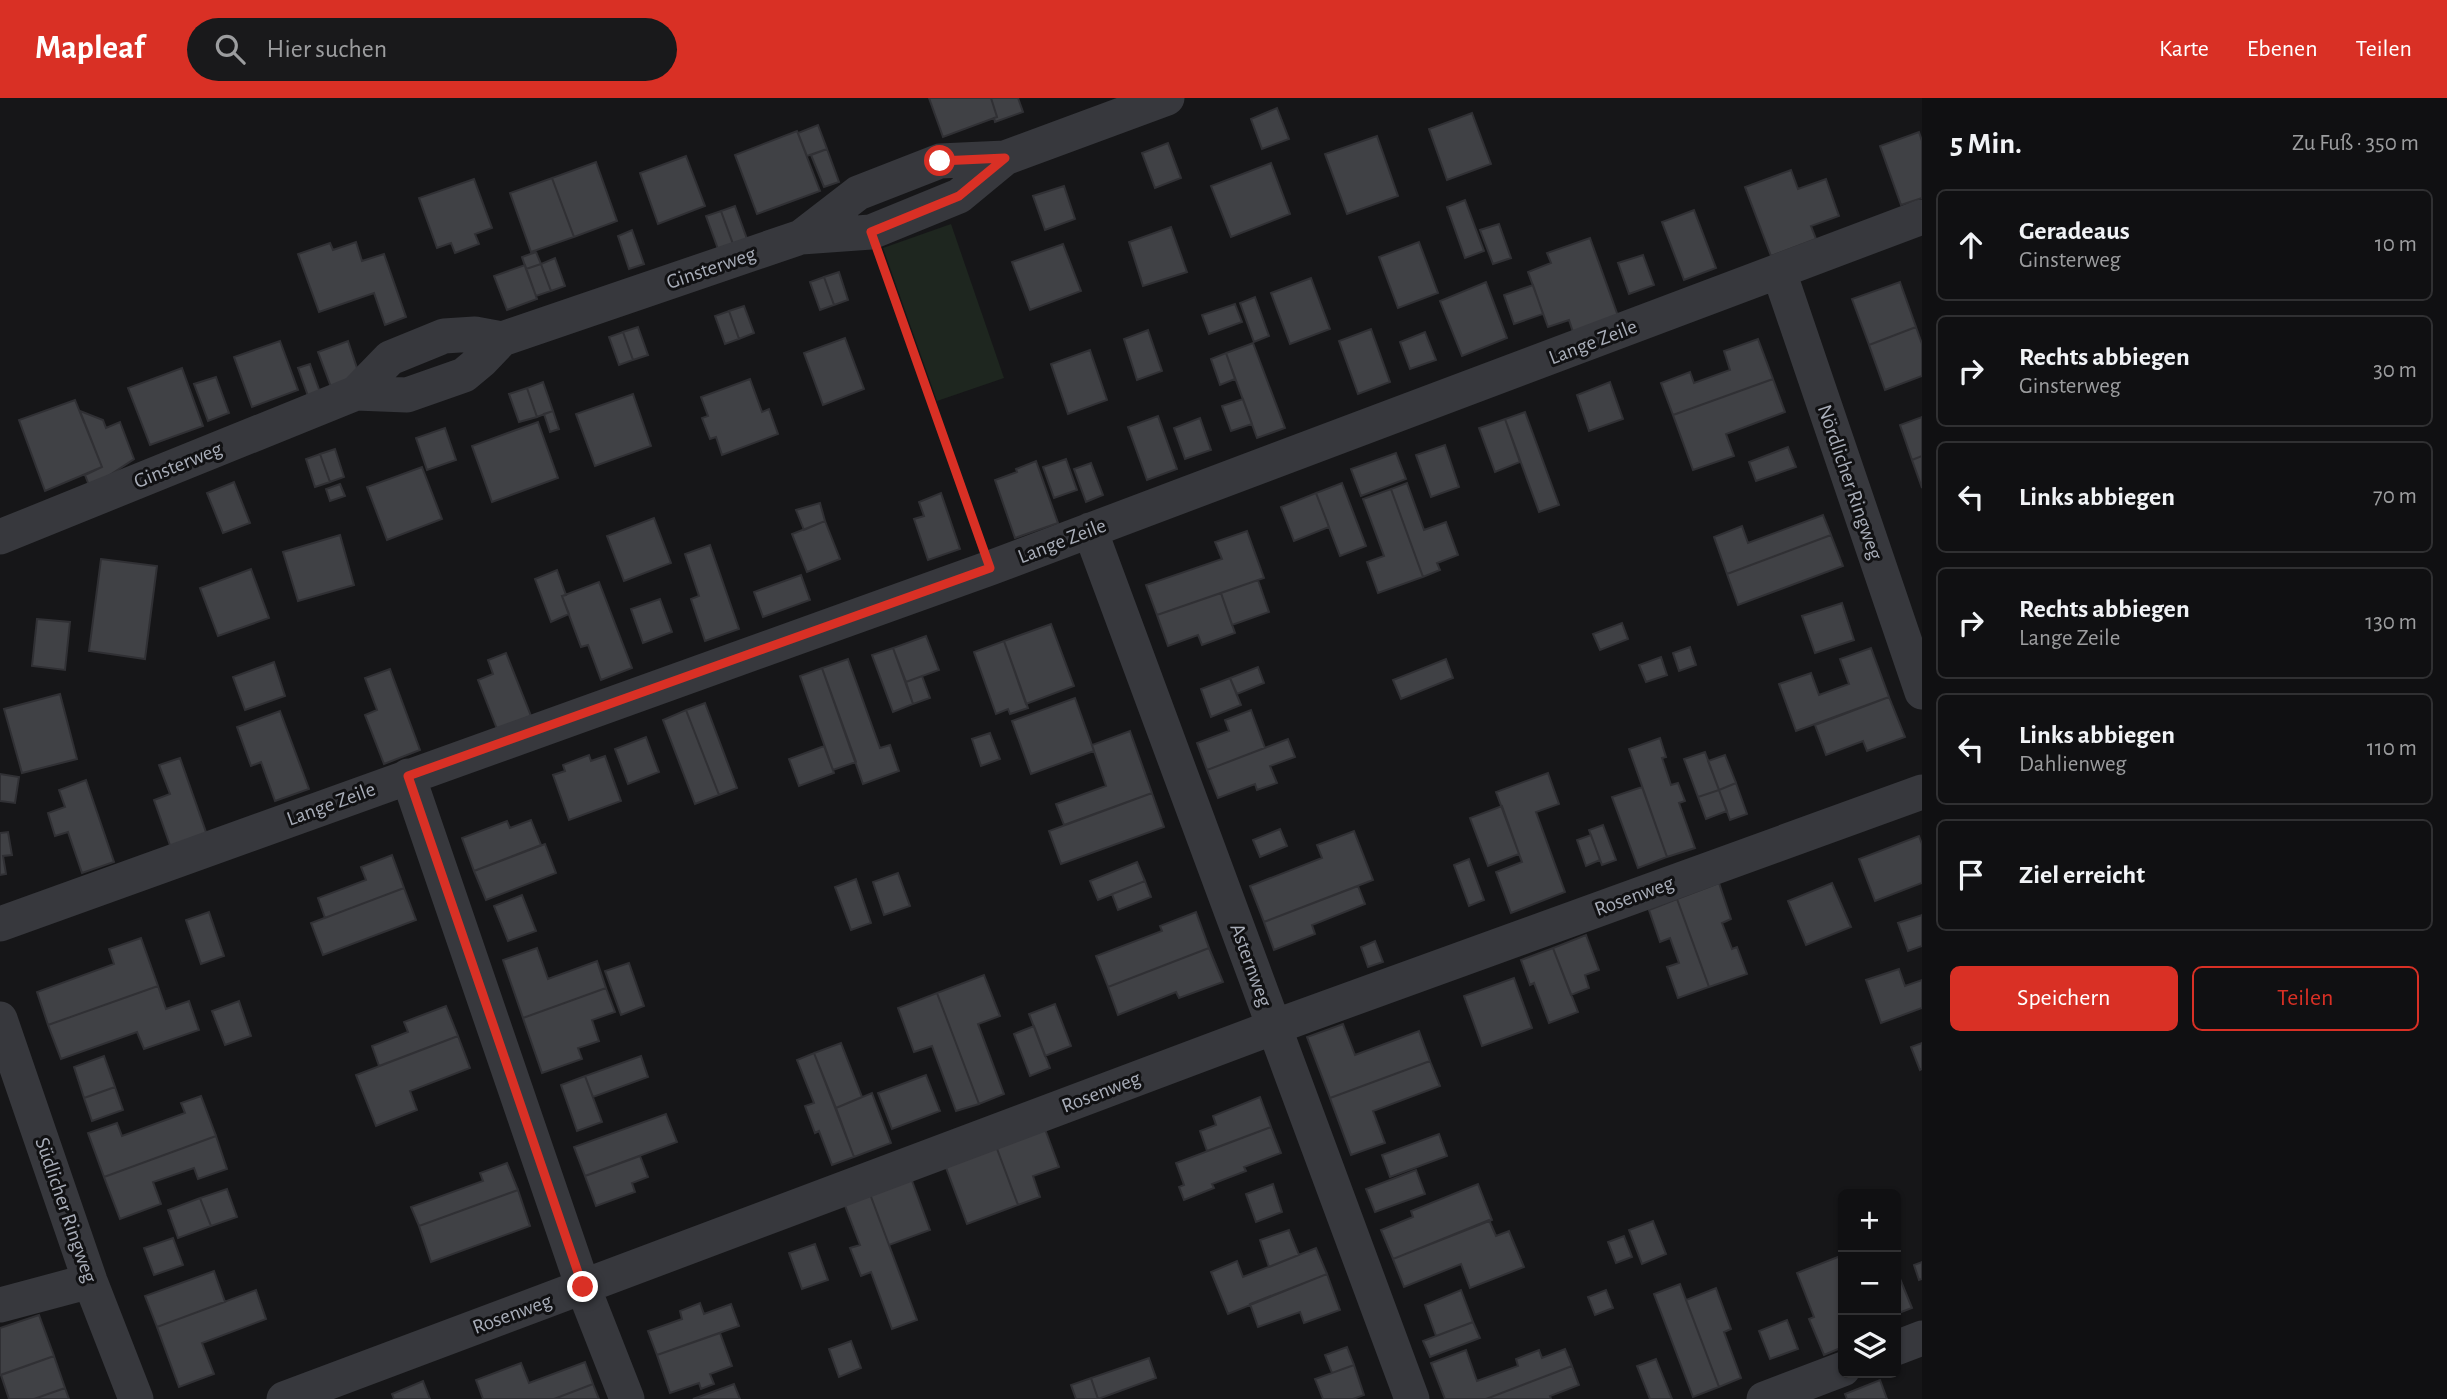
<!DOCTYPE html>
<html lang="de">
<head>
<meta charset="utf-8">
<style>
  :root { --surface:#101012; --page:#19191b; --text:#f1f3f6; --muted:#9c9d9f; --line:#303032; --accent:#d93025 }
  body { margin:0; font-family:"Alegreya Sans",sans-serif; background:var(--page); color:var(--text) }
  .controls { position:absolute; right:21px; bottom:21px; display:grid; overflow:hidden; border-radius:10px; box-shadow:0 2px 5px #0004 }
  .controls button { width:63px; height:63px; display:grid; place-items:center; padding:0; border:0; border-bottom:2px solid var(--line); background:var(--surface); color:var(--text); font:35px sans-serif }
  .stop { position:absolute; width:21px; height:21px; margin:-16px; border:5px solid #d93025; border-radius:50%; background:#fff }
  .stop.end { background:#d93025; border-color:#fff; box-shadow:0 2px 7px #0008 }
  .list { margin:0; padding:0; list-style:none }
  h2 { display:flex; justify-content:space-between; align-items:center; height:91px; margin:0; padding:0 28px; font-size:30px }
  h2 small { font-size:23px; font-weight:400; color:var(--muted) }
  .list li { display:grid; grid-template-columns:46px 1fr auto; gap:21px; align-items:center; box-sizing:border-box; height:112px; margin:0 14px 14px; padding:0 14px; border:2px solid var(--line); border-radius:10px }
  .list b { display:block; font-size:26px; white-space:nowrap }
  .list p { margin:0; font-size:23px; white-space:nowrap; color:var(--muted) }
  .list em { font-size:23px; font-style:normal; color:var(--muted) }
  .actions { display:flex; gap:14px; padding:21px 28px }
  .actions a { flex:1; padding:16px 0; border:2px solid var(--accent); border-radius:10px; text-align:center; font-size:24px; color:var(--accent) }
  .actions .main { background:var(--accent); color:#fff }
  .icon { flex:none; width:38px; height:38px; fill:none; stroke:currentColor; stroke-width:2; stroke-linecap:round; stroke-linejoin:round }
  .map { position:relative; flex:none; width:1922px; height:1301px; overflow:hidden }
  header { display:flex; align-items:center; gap:42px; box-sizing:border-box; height:98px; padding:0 35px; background:var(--accent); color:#fff }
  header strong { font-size:33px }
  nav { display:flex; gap:38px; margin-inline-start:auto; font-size:24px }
  .search { width:490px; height:63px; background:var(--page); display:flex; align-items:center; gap:18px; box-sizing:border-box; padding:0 24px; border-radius:38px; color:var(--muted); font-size:26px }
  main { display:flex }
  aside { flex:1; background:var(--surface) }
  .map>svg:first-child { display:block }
</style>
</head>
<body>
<header>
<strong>Mapleaf</strong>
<div class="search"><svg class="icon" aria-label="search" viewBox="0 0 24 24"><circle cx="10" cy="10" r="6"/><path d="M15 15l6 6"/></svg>Hier suchen</div>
<nav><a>Karte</a><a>Ebenen</a><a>Teilen</a></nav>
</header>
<main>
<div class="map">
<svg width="1922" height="1301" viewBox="0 0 1922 1301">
  <rect width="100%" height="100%" fill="#161618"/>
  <path fill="#1e261f" d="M951,126L1004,280L937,303L883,150Z"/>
  <path fill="#404145" stroke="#303034" stroke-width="2" d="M929,0H991L997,19L943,39Z
    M991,0H1018L1023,14L995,24L994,20L997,19Z
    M1277,10L1289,41L1262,51L1251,21Z
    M1472,15L1491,66L1447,82L1429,31Z
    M818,27L827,51L807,58L798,35Z
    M797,33L820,93L757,116L735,57Z
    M1919,34L1922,43V100L1901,107L1880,48Z
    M1377,38L1398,98L1347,116L1325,56Z
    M1168,45L1181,80L1155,90L1142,55Z
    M827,51L839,84L824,89L811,57Z
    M686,58L705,108L658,126L640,75Z
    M596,64L617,123L574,139L552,80Z
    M1271,65L1290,116L1231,139L1211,88Z
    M1791,72L1798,91L1826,81L1839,118L1811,128L1816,141L1771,158L1745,89Z
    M552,80L574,139L531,154L510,95Z
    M474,81L492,130L475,136L479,146L455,155L451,145L437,150L419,100Z
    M1064,88L1075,121L1045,132L1033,98Z
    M1465,102L1484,153L1465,160L1447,109Z
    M735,108L747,141L733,146L721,113Z
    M1694,112L1716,170L1684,182L1662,124Z
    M721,113L733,146L718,151L706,118Z
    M1499,126L1511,160L1493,166L1480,132Z
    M1171,129L1187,174L1143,188L1129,144Z
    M632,132L644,166L629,171L618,138Z
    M1590,140L1618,218L1573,234L1569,222L1548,229L1528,174L1551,165L1547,155Z
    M356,144L362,163L384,156L406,219L385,227L374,195L319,214L298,156L330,145L333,152Z
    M1419,144L1438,195L1398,210L1379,159Z
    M1063,146L1081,193L1030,212L1012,164Z
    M536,154L541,166L526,171L522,159Z
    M1643,157L1654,187L1629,196L1618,165Z
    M555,160L565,188L551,193L541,166Z
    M541,166L551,193L536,198L526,171Z
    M525,167L537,201L507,212L494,178Z
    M839,174L848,202L834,207L824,179Z
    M824,179L834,207L820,212L810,184Z
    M1311,180L1330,231L1290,246L1271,195Z
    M1486,184L1507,240L1462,258L1440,203Z
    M1900,184L1916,229L1869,247L1852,201Z
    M1533,187L1543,216L1514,226L1504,197Z
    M1255,199L1269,238L1254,244L1240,205Z
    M1235,206L1242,224L1209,236L1202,217Z
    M744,208L754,235L739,241L729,213Z
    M729,213L739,241L725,246L715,218Z
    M638,229L648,257L633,262L623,234Z
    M1916,229L1922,246V278L1885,292L1869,247Z
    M1371,231L1390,284L1358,296L1339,243Z
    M1148,232L1162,273L1137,282L1124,241Z
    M623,234L633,262L619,267L609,239Z
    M1425,234L1436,262L1410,271L1400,244Z
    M845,240L864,291L823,307L804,255Z
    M1758,241L1773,281L1673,317L1661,285L1690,274L1694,285L1730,272L1724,253Z
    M280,243L298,292L252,309L234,259Z
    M348,243L360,279L331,289L318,254Z
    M1253,245L1285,330L1257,340L1226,255Z
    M1090,252L1107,302L1068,316L1051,266Z
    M1226,255L1235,281L1220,287L1211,261Z
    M310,266L320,294L308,298L298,270Z
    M182,270L203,328L150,347L128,290Z
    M216,279L229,315L208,323L194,286Z
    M750,281L762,314L769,311L778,336L722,357L716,339L710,341L702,320L708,318L701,299Z
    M1773,281L1785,314L1726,336L1734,358L1693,372L1673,317Z
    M543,284L553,313L537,319L527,290Z
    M1610,284L1623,321L1589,333L1577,297Z
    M527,290L537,319L519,324L509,296Z
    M633,296L651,348L595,368L576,316Z
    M1243,301L1252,326L1231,333L1222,308Z
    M75,302L102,369L45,393L19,322Z
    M80,313L103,322L106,330L120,324L134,361L90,390L85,377L102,369Z
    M553,313L559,331L550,334L544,316Z
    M1525,314L1559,407L1539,414L1505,321Z
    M1158,318L1177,371L1147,382L1128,329Z
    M1922,319V358L1912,362L1900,327Z
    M1200,320L1211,352L1185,361L1174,330Z
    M1505,321L1520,364L1495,374L1479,330Z
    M538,324L558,380L492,404L472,348Z
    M445,330L456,362L427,372L416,340Z
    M1445,347L1459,389L1431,399L1416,357Z
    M1788,349L1796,369L1756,383L1749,364Z
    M335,351L344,379L330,384L320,356Z
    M1396,355L1406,381L1361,398L1351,371Z
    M320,356L330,384L315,389L306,361Z
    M1922,358V390L1912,362Z
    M1066,361L1077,392L1054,400L1043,369Z
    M1036,363L1058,425L1015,440L995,382L1017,374L1016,371Z
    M1091,365L1103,397L1086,404L1074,371Z
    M422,369L442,421L387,442L367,389Z
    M234,384L250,425L223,435L207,395Z
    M1342,385L1366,448L1340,458L1316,395Z
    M1407,385L1424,432L1446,424L1458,457L1437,465L1440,472L1423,479L1391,391Z
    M340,386L345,398L330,403L326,391Z
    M1391,391L1423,479L1378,495L1367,464L1384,458L1363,401Z
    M941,395L960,451L928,462L914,421L924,418L919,404Z
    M1316,395L1329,429L1294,443L1281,409Z
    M820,405L825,423L804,432L796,412Z
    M1823,417L1831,437L1727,476L1714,439L1742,428L1748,445Z
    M654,420L671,465L624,483L607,438Z
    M825,423L840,461L807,474L792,436Z
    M1247,433L1264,480L1157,517L1146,487L1222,461L1215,444Z
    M340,437L354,487L298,503L283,454Z
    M1831,437L1843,468L1738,507L1727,476Z
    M710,447L739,531L705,543L691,501L699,498L685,456Z
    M101,461L157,468L145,561L89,553Z
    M251,471L269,520L218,538L200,490Z
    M557,472L566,497L562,498L569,516L551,524L535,481Z
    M801,477L810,502L763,519L754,494Z
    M1258,482L1269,514L1232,527L1221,495Z
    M599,484L632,570L601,582L588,547L581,549L562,498Z
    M1221,495L1235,535L1202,547L1198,537L1168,548L1157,517Z
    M660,501L672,534L643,545L631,511Z
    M1842,505L1854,542L1815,555L1802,518Z
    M37,521L70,524L65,572L32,568Z
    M1622,525L1628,541L1600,552L1593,536Z
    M1051,526L1074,588L1026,606L1004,543Z
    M926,538L939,572L906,584L893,550Z
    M1004,543L1028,610L1010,616L1008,611L996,616L974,554Z
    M1690,549L1696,567L1679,573L1673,555Z
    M893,550L913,606L893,614L872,557Z
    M1871,550L1889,599L1796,633L1779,586L1811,575L1819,597L1849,586L1840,561Z
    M506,555L531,618L497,631L478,582L493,576L488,562Z
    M1661,559L1667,577L1646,584L1639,567Z
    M848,561L880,650L890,647L899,673L863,686L822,570Z
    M1446,561L1453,580L1401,601L1393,582Z
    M274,564L285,598L245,612L233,579Z
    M1258,569L1264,585L1237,596L1230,580Z
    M822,570L856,664L833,672L800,578Z
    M390,571L420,652L384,666L365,617L377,612L365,580Z
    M922,578L930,600L913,606L906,584Z
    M1230,580L1241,607L1211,619L1201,591Z
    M60,596L77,661L22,675L4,611Z
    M1889,599L1905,639L1867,653L1863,643L1826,657L1815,627Z
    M1075,600L1094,653L1031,676L1012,623Z
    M705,605L737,690L719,697L686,612Z
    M686,612L719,697L695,706L663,622Z
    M1251,612L1265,650L1207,672L1197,645L1229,633L1225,622Z
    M280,613L309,691L275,703L261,664L251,668L237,629Z
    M1130,633L1152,695L1064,727L1056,706L1106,688L1092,647Z
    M990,635L1000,661L981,668L972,641Z
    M646,639L659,674L628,686L615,651Z
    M1660,640L1666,659L1662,660L1671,687L1678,685L1685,703L1679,705L1695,750L1667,759L1629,651Z
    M1288,641L1295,659L1270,668L1277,685L1257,692L1255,686L1218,700L1207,672Z
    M824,648L834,675L799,688L789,661Z
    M1705,654L1719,692L1698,699L1684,661Z
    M589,657L591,663L605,658L621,703L569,722L553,677L565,673L563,667Z
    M1725,657L1736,685L1719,692L1708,663Z
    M180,660L207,737L171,750L154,702L170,696L159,667Z
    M1548,675L1559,706L1536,714L1565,794L1511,815L1496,774L1522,764L1496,694Z
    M0,676L19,679L15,705L0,703Z
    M86,682L114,764L82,775L68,734L55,738L48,715L65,709L59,692Z
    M1736,685L1747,716L1730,722L1719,692Z
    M1642,689L1667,759L1638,770L1612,699Z
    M1719,692L1727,713L1706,721L1698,699Z
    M1152,695L1164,729L1061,766L1049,733Z
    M1502,708L1519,756L1488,768L1470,720Z
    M531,722L541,747L474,773L462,740L507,723L510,730Z
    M1603,727L1616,762L1602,767L1589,732Z
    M1280,731L1287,748L1260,759L1253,742Z
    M1354,733L1373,782L1264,824L1250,788L1322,760L1317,747Z
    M8,734L12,757L3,758L6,776L0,777V735Z
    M1591,737L1600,762L1586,768L1577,742Z
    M1919,738L1922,746V785L1875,803L1859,761Z
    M545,746L556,775L486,802L474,773Z
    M392,757L404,790L325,820L318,800L366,782L361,769Z
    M1469,761L1484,802L1469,808L1454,767Z
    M1137,764L1145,783L1098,802L1090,783Z
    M898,775L910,808L884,817L873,784Z
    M856,781L871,825L851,832L835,789Z
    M1145,783L1151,799L1118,812L1112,796Z
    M1719,785L1731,821L1722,825L1732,851L1737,849L1747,876L1709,889L1677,801Z
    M1832,785L1851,829L1806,847L1788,803Z
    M1358,788L1365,806L1312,827L1315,836L1274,852L1264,824Z
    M404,790L416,822L323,857L311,825Z
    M522,797L536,833L508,843L494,808Z
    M1677,801L1709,889L1678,900L1667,869L1679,865L1670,840L1660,844L1649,812Z
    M209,814L224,858L201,866L186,822Z
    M1196,814L1209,850L1108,889L1096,858L1162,833L1160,828Z
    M1922,817V848L1908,853L1898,825Z
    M1586,837L1599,872L1585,877L1589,890L1571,897L1553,850Z
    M141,840L158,888L48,927L37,894L114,866L109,851Z
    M1375,843L1383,864L1368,869L1361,849Z
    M537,850L548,881L597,863L606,890L523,920L503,862Z
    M1209,850L1223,884L1179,900L1176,894L1118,917L1108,889Z
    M1553,850L1578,914L1549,925L1534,885L1530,887L1521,862Z
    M629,865L644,908L621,917L605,873Z
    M1899,871L1905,888L1922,882V910L1881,925L1866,882Z
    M984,877L1000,918L978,926L1004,996L979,1006L937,895Z
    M1514,880L1532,930L1482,948L1464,898Z
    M158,888L166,911L189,903L199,932L144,951L137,934L61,961L48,927Z
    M606,890L615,914L592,922L599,943L578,950L582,961L542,975L523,920Z
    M937,895L979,1006L956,1013L932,948L914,954L898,910Z
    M239,903L251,938L225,947L212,913Z
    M1055,906L1071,948L1045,958L1029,916Z
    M446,908L458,938L379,968L372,948L408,934L404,924Z
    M1343,926L1355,957L1419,933L1430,963L1330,1000L1307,939Z
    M1034,928L1050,970L1030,978L1014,936Z
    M458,938L470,970L410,993L417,1012L376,1028L356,977Z
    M841,945L862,999L836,1010L814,955Z
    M1922,945V971L1920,972L1911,949Z
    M814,955L854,1059L832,1067L819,1033L815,1035L805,1008L814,1005L797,962Z
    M104,958L115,989L84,1000L74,969Z
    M641,958L648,979L593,999L585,978Z
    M1430,963L1440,988L1373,1013L1385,1045L1351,1057L1330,1000Z
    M926,977L940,1013L892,1031L878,995Z
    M585,978L602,1024L577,1033L561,987Z
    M115,989L123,1012L92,1023L84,1000Z
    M872,995L891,1045L854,1059L836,1010Z
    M201,998L216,1038L104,1079L88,1035L117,1025L122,1038L185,1015L181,1005Z
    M1260,999L1271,1029L1207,1053L1200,1033L1216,1027L1213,1018Z
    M666,1016L677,1044L585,1078L574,1049Z
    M1271,1029L1281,1055L1244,1069L1246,1073L1212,1086L1214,1090L1184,1102L1179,1089L1184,1087L1176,1065Z
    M1045,1031L1059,1069L1033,1078L1040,1099L1018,1107L996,1048Z
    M1439,1036L1447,1058L1390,1079L1382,1057Z
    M216,1038L227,1071L198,1081L194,1070L153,1084L161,1106L120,1121L104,1079Z
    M996,1048L1018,1107L967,1126L945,1067Z
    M640,1058L648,1079L632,1085L635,1094L596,1108L585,1078Z
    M507,1065L518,1092L419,1128L411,1109L483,1083L480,1075Z
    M1416,1072L1425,1096L1375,1114L1366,1091Z
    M911,1080L930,1132L889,1147L870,1096Z
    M1273,1086L1282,1114L1256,1124L1246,1096Z
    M1478,1086L1492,1122L1393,1161L1381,1132L1413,1119L1411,1113Z
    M227,1091L237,1119L211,1128L200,1100Z
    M518,1092L530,1128L431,1164L419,1128Z
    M870,1096L917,1222L892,1231L871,1174L861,1178L850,1150L860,1147L844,1105Z
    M200,1100L211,1128L178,1140L168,1112Z
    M1489,1122L1496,1138L1509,1133L1524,1169L1470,1190L1461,1166L1404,1189L1393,1161Z
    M1653,1123L1666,1156L1642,1166L1629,1132Z
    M1289,1132L1299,1157L1269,1169L1260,1142Z
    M1624,1138L1632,1159L1616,1165L1608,1144Z
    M173,1140L183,1167L154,1177L144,1150Z
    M815,1146L828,1182L802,1191L789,1155Z
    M1316,1150L1327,1176L1228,1216L1211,1174L1237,1163L1243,1179Z
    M1843,1157V1249L1824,1257L1809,1221L1814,1219L1797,1175Z
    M1922,1164V1181L1919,1182L1914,1167Z
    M1896,1171L1912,1210L1896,1216Z
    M214,1173L225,1204L157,1229L145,1198Z
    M1327,1176L1340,1212L1304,1225L1300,1214L1258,1229L1250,1206Z
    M1680,1186L1719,1289L1693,1299L1654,1196Z
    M1716,1190L1731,1231L1724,1234L1741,1280L1719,1289L1686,1202Z
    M256,1192L266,1221L202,1245L214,1276L179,1289L157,1229Z
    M1461,1192L1473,1224L1436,1238L1425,1207Z
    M1606,1192L1613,1210L1595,1217L1588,1199Z
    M700,1205L704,1216L731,1206L739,1228L657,1257L648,1233L682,1221L680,1213Z
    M39,1217L54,1258L0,1277V1230Z
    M1787,1222L1798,1251L1770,1261L1759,1233Z
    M1473,1224L1480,1240L1430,1259L1423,1243Z
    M720,1235L732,1268L710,1276L714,1286L701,1291L699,1285L670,1295L657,1257Z
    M851,1243L861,1270L839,1279L829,1251Z
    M1347,1249L1354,1267L1332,1275L1325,1257Z
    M1565,1251L1572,1268L1486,1301H1445L1431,1265L1466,1252L1477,1283L1518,1268L1516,1261L1539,1252L1542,1260Z
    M54,1258L65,1290L34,1301H9L1,1277Z
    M1149,1260L1156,1280L1098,1301L1091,1280Z
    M1656,1261L1672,1301H1650L1637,1268Z
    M585,1264L593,1286L554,1301H483L476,1282L521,1265L529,1285Z
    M1354,1267L1364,1297L1353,1301H1323L1315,1281Z
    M1572,1268L1579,1287L1550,1298L1551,1301H1486Z
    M1091,1280L1098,1301H1076L1071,1287Z
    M1880,1282L1887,1301H1847L1845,1296Z
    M423,1283L430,1301H394L392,1296Z
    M593,1286L599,1301H554Z
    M734,1286L740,1301H693Z
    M65,1290L69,1301H34Z"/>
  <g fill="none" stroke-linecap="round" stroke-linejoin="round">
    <path stroke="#3d3f44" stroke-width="4.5" stroke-dasharray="3.5 5" stroke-linecap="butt" d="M882,164L980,440"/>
    <path stroke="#37383d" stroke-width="35" d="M801,139L858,95L940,63L1005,60L1167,0
      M1779,174L1922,594
      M356,295L407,297L464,277L482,262L502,241L801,139L871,134L959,98L1005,60
      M1090,432L1412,1301
      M0,439L356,295L390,260L444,238L475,236L502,241
      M408,678L583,1189L627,1301
      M0,826L990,470L1922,119
      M0,921L90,1183L136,1301
      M0,1207L90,1183
      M1896,1250L1922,1240
      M284,1301L1274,929L1922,694
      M1764,1301L1843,1271"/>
  </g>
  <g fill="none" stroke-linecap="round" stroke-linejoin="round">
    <path stroke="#d93025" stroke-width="9" d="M583,1189L408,678L990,470L871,134L959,98L1005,60L940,63"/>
  </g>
  <g text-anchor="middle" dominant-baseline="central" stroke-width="6" stroke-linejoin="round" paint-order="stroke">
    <g font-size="21" fill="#a8adb8" stroke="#111113">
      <text transform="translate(711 170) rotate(-19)">Ginsterweg</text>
      <text transform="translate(1593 244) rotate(-21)">Lange Zeile</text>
      <text transform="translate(178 367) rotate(-22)">Ginsterweg</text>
      <text transform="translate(1850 384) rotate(71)">Nördlicher Ringweg</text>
      <text transform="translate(1062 443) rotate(-21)">Lange Zeile</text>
      <text transform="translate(331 706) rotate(-20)">Lange Zeile</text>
      <text transform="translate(1634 798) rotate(-20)">Rosenweg</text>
      <text transform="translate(1251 867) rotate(70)">Asternweg</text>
      <text transform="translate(1101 994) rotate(-21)">Rosenweg</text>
      <text transform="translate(66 1112) rotate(71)">Südlicher Ringweg</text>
      <text transform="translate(512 1216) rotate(-20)">Rosenweg</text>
    </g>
  </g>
</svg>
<div class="controls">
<button>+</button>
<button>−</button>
<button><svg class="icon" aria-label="layers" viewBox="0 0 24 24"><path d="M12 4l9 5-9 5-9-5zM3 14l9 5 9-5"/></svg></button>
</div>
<div class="stop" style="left:940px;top:63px"></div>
<div class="stop end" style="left:583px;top:1189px"></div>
</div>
<aside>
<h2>5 Min.<small>Zu Fuß · 350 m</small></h2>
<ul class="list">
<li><svg class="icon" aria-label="ahead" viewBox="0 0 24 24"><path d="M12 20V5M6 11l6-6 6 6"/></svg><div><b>Geradeaus</b><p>Ginsterweg</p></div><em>10 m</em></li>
<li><svg class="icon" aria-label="right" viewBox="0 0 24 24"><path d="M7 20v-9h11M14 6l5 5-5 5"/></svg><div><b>Rechts abbiegen</b><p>Ginsterweg</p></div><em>30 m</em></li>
<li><svg class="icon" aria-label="left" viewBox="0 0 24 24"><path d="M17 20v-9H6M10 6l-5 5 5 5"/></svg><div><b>Links abbiegen</b></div><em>70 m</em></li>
<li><svg class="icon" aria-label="right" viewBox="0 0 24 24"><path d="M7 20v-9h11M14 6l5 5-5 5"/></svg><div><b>Rechts abbiegen</b><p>Lange Zeile</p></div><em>130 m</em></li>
<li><svg class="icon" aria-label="left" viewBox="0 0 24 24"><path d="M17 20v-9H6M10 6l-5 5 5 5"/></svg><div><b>Links abbiegen</b><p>Dahlienweg</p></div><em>110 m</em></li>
<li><svg class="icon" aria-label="arrive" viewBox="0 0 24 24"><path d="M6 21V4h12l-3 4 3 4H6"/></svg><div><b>Ziel erreicht</b></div></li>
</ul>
<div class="actions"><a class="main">Speichern</a><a>Teilen</a></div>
</aside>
</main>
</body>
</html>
